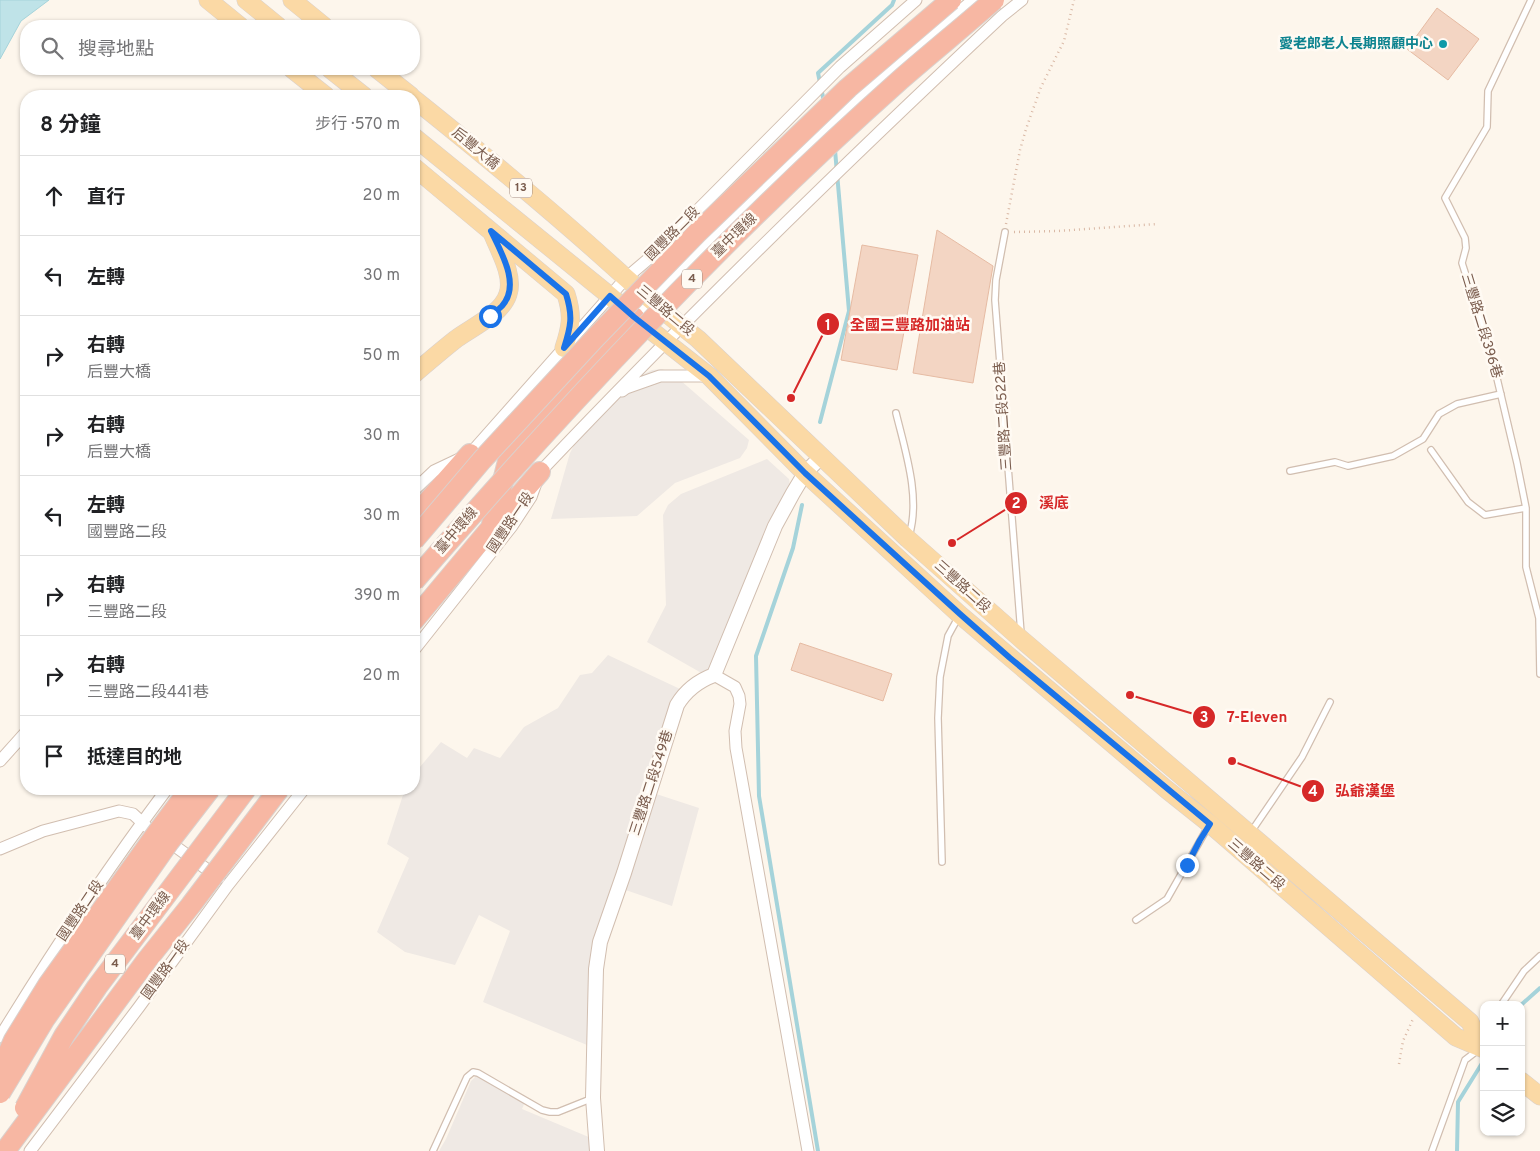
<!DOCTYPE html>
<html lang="zh-TW">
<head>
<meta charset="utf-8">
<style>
  :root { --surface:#fff; --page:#f6f6f6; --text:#202124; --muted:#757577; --line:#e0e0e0 }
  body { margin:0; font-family:Overpass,"Noto Sans TC",sans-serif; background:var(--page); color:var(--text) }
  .controls { position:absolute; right:15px; bottom:15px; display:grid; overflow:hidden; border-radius:10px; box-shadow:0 1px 4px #0004 }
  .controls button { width:45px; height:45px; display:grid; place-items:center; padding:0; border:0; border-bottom:1px solid var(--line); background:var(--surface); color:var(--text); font:25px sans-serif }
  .stop { position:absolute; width:15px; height:15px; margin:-11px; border:4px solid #1a73e8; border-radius:50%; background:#fff }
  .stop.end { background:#1a73e8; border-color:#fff; box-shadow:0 1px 5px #0008 }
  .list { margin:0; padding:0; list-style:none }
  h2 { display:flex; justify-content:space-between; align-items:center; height:65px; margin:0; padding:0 20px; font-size:21px }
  h2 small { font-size:16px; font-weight:400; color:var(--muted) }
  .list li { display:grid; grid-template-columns:32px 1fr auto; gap:15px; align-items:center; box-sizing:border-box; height:80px; padding:0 20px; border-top:1px solid var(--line) }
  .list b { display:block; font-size:19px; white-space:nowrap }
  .list p { margin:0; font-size:16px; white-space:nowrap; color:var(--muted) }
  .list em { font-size:16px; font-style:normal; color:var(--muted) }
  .icon { flex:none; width:28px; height:28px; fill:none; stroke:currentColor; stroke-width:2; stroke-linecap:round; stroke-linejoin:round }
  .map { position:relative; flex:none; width:1540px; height:1151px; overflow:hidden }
  .search { position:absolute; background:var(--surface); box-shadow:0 1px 4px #0004; left:20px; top:20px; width:400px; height:55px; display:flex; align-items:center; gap:12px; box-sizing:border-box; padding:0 18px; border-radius:20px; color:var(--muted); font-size:19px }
  .panel { position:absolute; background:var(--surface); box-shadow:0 1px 4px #0004; left:20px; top:90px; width:400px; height:705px; border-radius:20px }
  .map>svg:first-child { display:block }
</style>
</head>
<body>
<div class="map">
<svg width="1540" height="1151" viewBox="0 0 1540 1151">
  <rect width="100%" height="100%" fill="#fdf6ec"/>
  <path fill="#efe9e4" d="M662,369L672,373L749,440L747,448L740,458L675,483L637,516L551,519L570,453L586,422L620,386L652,370Z
    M767,459L789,479L790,486L711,670L705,675L647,642L666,605L663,515L668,505L681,494Z
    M608,655L680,689L644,790L699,808L672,906L614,886L590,966L587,1045L483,1002L510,931L479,915L455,965L405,952L377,932L409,858L387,844L405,789H414V774L441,742L467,758L474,748L500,758L524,727L558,708L580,675L592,673Z
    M476,1076L525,1102L522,1109L591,1138V1151H439L446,1139L471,1081Z"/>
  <path fill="#bfe3e8" stroke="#a5d3da" d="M0,0H49L21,21L0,59Z"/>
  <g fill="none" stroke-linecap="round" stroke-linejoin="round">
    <path stroke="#a5d3da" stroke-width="4" d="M824,102L818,73L892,5L894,0
      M820,422L849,311L835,150
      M802,505L793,548L756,656L759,796L818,1151
      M1521,1005L1540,988
      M1457,1151L1458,1102L1484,1060"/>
  </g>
  <path fill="#f3d5c3" stroke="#e6bba3" d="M1437,8L1479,39L1448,80L1407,49Z
    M937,230L993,266L973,383L913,373Z
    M862,245L918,255L897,370L841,360Z
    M800,643L892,674L883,701L791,670Z"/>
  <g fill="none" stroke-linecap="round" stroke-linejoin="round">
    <defs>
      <path id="service" d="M1531,0L1488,91L1487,127L1445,198L1465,238L1466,248L1462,263L1491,353L1517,463L1526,508V567L1539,618L1540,674
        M1005,232L996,280L995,300L1021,633
        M896,413C905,450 921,498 909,536
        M1431,450L1468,502L1485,515L1526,508
        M1290,471L1335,462L1348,466L1393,456L1423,439L1439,414L1457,404L1501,394
        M1251,832L1302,757L1330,702
        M942,862L938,718L940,677L948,636L959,616
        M1136,920L1167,899L1209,825
        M1501,1005L1524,971L1540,956
        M433,1151L467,1077L473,1072L478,1073L542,1110L550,1112H558L593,1098
        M1432,1151L1465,1060L1478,1050"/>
      <path id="minor" d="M634,317L711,239L882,77L973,0
        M622,391L626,388L660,376H708
        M414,490L434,471L470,454L626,278L653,255L840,67L916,0
        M414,650L512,526L531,497L540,472C689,315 844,164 1002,16L1022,0
        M714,675L735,687L739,696L740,704L735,731L736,748L808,1151
        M0,761L26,732
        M165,839L219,878
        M0,849L43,831L119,811L133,814L147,827
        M0,1037C52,952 107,869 167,789
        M30,1151L139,1007L228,885L304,789"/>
      <path id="tertiary" d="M597,1151L593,1098L596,969L600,942L624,873L677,705C686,690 698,681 714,675L775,526L793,493L805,473L822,456"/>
      <path id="primary" d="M208,0L240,26
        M246,0L278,26
        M292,0L324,26
        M292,69L326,96
        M330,69L364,96
        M377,69L411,96
        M414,99C479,151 544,204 606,260C636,287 666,314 698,339L908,539L1021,639L1470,1022L1481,1047
        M414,137L610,296L634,317L709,376L805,473L959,614L1166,789L1210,824L1456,1037L1484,1049
        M414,167L566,294C573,316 571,326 564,348
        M414,374C428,362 442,350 456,339C472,327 502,314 508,294C514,276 500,252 493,235
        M1521,1081L1540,1096"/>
      <path id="motorway" d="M414,517L470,454
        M491,528L508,461L514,449L525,435L634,317
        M414,620L491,528L540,472"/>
    </defs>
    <use href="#service" stroke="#d1beb0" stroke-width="8"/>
    <use href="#minor" stroke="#d1beb0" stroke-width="13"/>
    <use href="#tertiary" stroke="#d1beb0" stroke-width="16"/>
    <use href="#primary" stroke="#dad1cd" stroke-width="19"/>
    <use href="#motorway" stroke="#dad1cd" stroke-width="22"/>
    <path stroke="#d9b8a5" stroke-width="2.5" stroke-dasharray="1 4" stroke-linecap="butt" d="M1006,224L1020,150L1026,129L1041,87L1064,41L1074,0
      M1014,232L1058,231L1157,224
      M1399,1064L1403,1041L1413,1019"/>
    <use href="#service" stroke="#fff" stroke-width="5.5"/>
    <use href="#minor" stroke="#fff" stroke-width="11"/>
    <use href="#tertiary" stroke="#fff" stroke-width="14"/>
    <use href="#primary" stroke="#fbd9a5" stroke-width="18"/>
    <use href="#motorway" stroke="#f7b7a3" stroke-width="20"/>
    <defs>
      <path id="motorway-bridge" d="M414,540L482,460L596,337L697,233L848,88L951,0
        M414,581C566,406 726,235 900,80C931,53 963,27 994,0
        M0,1072L14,1040L48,985L157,833L190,789
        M0,1093L44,1020L169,842L210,789
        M25,1108L64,1036L97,987L246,789
        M5,1151L147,960L191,905L279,789"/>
    </defs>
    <use href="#motorway-bridge" stroke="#dad1cd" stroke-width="22" stroke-linecap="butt"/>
    <use href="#motorway-bridge" stroke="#f7b7a3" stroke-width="20"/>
  </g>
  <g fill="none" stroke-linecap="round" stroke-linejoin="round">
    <path stroke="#1a73e8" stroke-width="6" d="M490,316C494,313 498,310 502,306C521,285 501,252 491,231L566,294C573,316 571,326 564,348L610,296L634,317L709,376L805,473L960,614L1010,658L1210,824L1200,840L1187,865"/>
  </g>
  <circle fill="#0f9aa8" stroke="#fffaf3" stroke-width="2" cx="1443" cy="44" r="5"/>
  <g text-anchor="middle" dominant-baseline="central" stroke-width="5" stroke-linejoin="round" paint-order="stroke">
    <g fill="#fffaf3" stroke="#a28b7f" stroke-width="1">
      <rect x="510" y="178.5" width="22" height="19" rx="4"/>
      <rect x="682" y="269.5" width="20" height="19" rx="4"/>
      <rect x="105" y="954.5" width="20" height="19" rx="4"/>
    </g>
    <g font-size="12" font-weight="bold" fill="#7a5c4d">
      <text x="521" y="188">13</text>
      <text x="692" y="279">4</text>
      <text x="115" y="964">4</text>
    </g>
    <g font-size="14" font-weight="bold" fill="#0d838f" stroke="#fffaf3" text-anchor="end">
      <text x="1433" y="44">愛老郎老人長期照顧中心</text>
    </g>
    <g font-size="14" fill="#7a5c4d" stroke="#fffaf3">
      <text transform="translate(475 149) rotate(40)">后豐大橋</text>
      <text transform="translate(673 234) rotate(-45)">國豐路二段</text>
      <text transform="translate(735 236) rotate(-44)">臺中環線</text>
      <text transform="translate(665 311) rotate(40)">三豐路二段</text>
      <text transform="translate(1481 326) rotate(73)">三豐路二段396巷</text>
      <text transform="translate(1004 416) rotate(-94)">三豐路二段522巷</text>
      <text transform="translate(511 523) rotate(-56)">國豐路一段</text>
      <text transform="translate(457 531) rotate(-49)">臺中環線</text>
      <text transform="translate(962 587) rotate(42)">三豐路二段</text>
      <text transform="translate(652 783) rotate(-72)">三豐路二段549巷</text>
      <text transform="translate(1256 865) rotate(41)">三豐路二段</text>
      <text transform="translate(81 911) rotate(-56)">國豐路二段</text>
      <text transform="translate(151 916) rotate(-53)">臺中環線</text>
      <text transform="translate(166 970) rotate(-54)">國豐路一段</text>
    </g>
  </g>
  <path fill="none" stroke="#d62828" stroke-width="2" d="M791 398L828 324M952 543L1016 503M1130 695L1204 717M1232 761L1313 791"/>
  <g fill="#d62828" stroke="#fffaf3" stroke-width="2">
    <circle cx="791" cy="398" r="5"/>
    <circle cx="952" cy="543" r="5"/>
    <circle cx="1130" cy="695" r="5"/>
    <circle cx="1232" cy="761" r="5"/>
    <circle cx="828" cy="324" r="12"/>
    <circle cx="1016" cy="503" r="12"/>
    <circle cx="1204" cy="717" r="12"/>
    <circle cx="1313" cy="791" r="12"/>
  </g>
  <g font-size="15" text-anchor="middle" font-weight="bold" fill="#fff">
    <text x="828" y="330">1</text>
    <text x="1016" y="508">2</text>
    <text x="1204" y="722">3</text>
    <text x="1313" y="796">4</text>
  </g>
  <g font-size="15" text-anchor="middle" font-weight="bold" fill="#d62828" stroke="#fffaf3" stroke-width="5" stroke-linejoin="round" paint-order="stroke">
    <text x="910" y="330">全國三豐路加油站</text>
    <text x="1054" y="508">溪底</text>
    <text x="1257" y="722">7-Eleven</text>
    <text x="1365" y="796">弘爺漢堡</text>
  </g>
</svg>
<div class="controls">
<button>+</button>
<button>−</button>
<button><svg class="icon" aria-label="layers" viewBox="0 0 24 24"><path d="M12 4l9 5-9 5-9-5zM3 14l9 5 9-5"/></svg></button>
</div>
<div class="stop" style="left:490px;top:316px"></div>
<div class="stop end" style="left:1187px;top:865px"></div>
<div class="search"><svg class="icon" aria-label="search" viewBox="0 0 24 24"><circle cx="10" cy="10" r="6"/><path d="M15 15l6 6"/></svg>搜尋地點</div>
<section class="panel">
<h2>8 分鐘<small>步行 · 570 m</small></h2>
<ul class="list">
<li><svg class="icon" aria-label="ahead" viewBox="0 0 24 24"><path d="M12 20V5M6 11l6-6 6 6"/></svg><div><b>直行</b></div><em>20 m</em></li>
<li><svg class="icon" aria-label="left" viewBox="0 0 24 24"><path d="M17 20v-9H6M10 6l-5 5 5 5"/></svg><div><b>左轉</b></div><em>30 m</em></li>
<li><svg class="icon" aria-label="right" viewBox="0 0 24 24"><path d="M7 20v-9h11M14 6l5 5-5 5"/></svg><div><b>右轉</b><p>后豐大橋</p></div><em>50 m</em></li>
<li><svg class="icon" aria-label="right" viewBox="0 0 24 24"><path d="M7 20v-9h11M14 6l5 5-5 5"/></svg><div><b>右轉</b><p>后豐大橋</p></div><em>30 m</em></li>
<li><svg class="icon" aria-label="left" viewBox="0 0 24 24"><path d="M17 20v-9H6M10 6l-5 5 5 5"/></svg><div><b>左轉</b><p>國豐路二段</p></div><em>30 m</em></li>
<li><svg class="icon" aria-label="right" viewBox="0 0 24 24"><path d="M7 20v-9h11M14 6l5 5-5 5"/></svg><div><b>右轉</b><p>三豐路二段</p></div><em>390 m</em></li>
<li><svg class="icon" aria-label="right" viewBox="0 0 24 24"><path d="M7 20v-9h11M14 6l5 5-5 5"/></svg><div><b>右轉</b><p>三豐路二段441巷</p></div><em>20 m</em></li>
<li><svg class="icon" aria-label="arrive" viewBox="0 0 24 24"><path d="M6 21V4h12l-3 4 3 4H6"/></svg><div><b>抵達目的地</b></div></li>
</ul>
</section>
</div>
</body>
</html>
